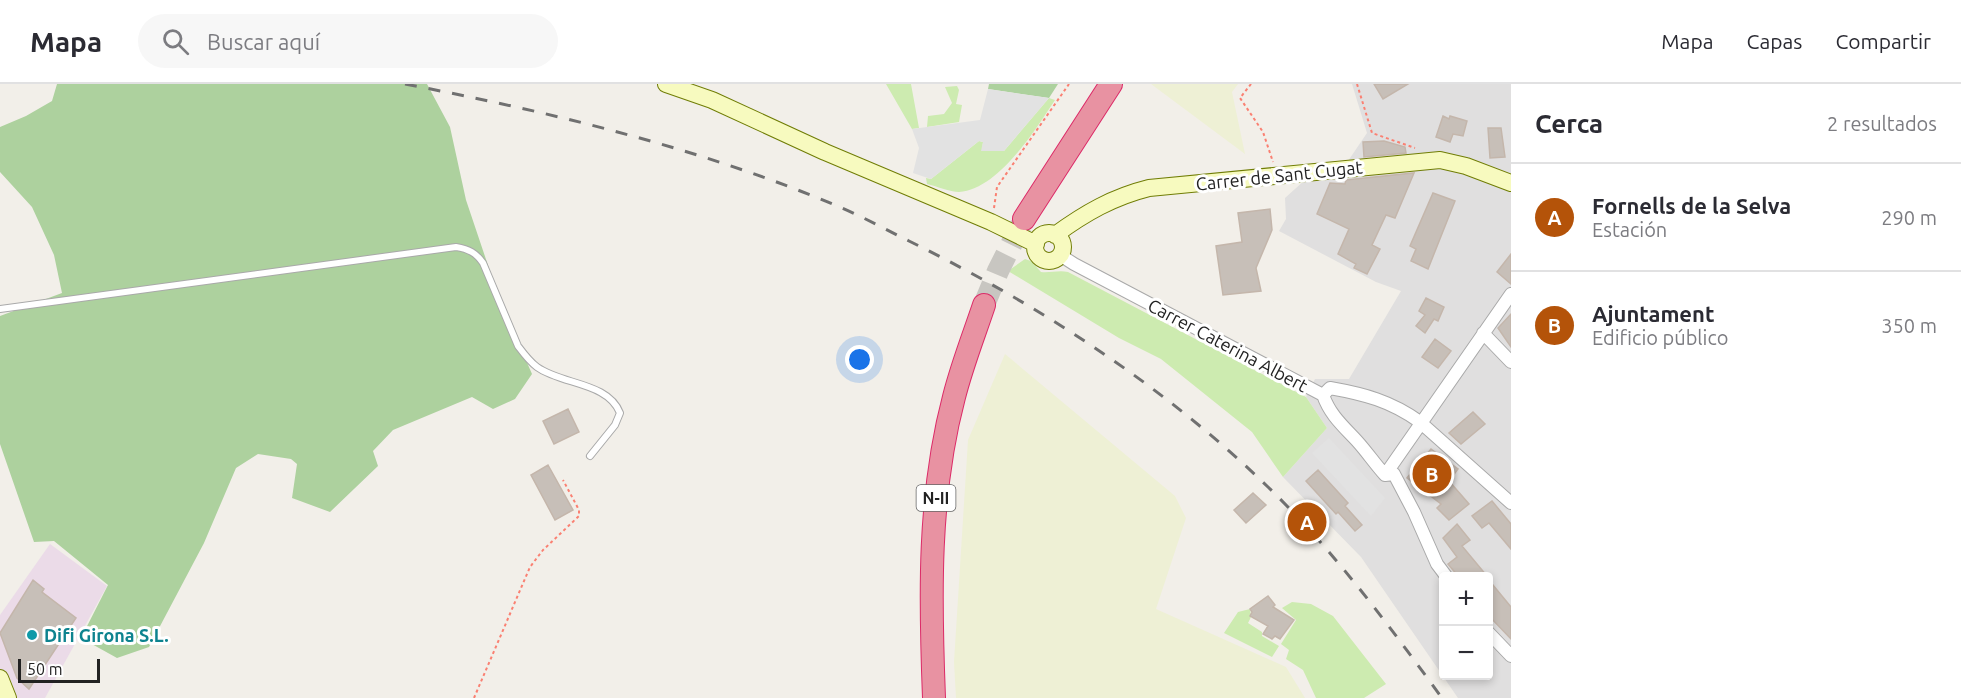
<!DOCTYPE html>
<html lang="es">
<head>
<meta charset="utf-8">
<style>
  :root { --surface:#fff; --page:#f7f7f7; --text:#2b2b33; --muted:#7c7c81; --line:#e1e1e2; --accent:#b45309 }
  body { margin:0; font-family:Ubuntu,sans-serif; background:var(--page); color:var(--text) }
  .controls { position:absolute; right:18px; bottom:18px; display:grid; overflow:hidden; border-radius:6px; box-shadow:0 3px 9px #0003 }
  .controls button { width:54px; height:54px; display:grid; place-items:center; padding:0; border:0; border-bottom:2px solid var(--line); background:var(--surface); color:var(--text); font:30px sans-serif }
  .scale { position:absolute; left:18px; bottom:15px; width:82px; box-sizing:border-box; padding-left:6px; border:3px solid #222; border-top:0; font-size:16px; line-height:21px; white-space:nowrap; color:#222; -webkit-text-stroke:4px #fff; paint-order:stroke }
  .you { position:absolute; left:860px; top:276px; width:21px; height:21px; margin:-15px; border:4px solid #fff; border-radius:50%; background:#1a73e8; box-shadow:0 0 0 9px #1a73e833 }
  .badge { display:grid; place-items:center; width:39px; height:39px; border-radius:50%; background:var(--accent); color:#fff; font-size:20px; font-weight:700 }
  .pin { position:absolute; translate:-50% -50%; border:3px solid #fff; box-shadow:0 2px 6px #0006 }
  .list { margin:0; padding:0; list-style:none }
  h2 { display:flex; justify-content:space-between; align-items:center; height:78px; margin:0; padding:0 24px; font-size:26px }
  h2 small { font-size:20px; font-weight:400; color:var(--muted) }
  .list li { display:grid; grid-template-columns:39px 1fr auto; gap:18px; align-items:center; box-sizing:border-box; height:108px; padding:0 24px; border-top:2px solid var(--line) }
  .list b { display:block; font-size:22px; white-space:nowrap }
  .list p { margin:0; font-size:20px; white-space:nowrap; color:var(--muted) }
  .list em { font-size:20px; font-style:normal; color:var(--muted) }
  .icon { flex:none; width:33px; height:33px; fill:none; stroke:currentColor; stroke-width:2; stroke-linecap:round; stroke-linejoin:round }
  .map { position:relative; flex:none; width:1511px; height:614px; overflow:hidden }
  header { display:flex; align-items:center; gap:36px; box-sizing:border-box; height:84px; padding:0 30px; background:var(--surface); border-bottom:2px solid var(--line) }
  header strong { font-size:28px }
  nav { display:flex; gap:33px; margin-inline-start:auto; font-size:21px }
  .search { width:420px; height:54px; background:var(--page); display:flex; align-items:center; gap:15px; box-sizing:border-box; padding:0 21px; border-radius:33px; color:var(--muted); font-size:22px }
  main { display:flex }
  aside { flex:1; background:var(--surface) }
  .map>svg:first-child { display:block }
</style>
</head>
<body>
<header>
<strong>Mapa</strong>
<div class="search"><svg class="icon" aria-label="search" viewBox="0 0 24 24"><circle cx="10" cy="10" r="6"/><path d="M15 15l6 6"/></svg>Buscar aquí</div>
<nav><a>Mapa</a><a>Capas</a><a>Compartir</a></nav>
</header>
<main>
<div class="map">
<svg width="1511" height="614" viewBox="0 0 1511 614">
  <rect width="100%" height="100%" fill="#f2efe9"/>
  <path fill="#e0dfdf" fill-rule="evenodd" d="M1352,0H1511V614H1458L1361,473L1283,393L1327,344L1306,313L1315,295H1349L1401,207L1376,198L1279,147L1286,135L1285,114L1305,96L1346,80L1367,49ZM1444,492H1488V592H1444Z"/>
  <path fill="#ebdbe8" d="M50,460L107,502L45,614H0V531Z"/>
  <path fill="#eef0d5" d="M1151,0H1238L1232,8L1245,70Z
    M1005,270L1175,412L1186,434L1156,525L1286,583L1305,614H956L954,578L968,356Z"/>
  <path fill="#cdebb0" d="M886,0H911L919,44L912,45Z
    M957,2L959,6L956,20L962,21L959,38L927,43L928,32L944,30L952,19L945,3Z
    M1049,14L1055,16C1035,46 999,105 959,108C950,108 936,102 927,100L926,94L931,95L979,57L983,58L982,67H1004Z
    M1025,175L1031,177L1041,188C1050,189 1059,186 1068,188L1306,313L1327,344L1283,393L1252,348L1161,275L1119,254L1008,187Z
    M1292,518L1311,520L1333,532L1386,600L1364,614H1316L1303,586L1286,575L1289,566L1281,560L1296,536L1282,524Z
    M1250,525L1251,533L1248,539L1262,548V552L1279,562L1272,573L1224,549L1238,528Z"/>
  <path fill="#add19e" d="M57,0H427L450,43L466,116L499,214L532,290L515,315L493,325L472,313L393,346L373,367L378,382L330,428L292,414L297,380L291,375L258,370L236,384L204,459L149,563L117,574L81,554L108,501L54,457L34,458L0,360V232L62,209L54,171L32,123L0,88V43L26,32L52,17Z
    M989,0H1058L1049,14L988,5Z"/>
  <path fill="#e2e2e2" d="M988,5L1049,14L1004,67H981L983,58L979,57L931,95L913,89L919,64L912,45L980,36Z
    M1329,354L1385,414L1371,432L1312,369Z"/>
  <path fill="#c7bfb8" stroke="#c4b6ab" stroke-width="1.5" d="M1374,0H1408L1383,15Z
    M1443,32L1449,35L1450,32L1467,37L1463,52L1453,50L1450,58L1436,53Z
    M1488,44H1501L1505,73L1490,74Z
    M1384,57L1405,63L1406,69L1364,73L1363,58Z
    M1414,89L1395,134L1386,131L1372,161L1380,165L1367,190L1354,184L1356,180L1338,170L1349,145L1317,130L1330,99L1345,100L1346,96Z
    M1433,109L1455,117L1428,185L1411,177L1416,165L1410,162Z
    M1270,125L1272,146L1256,184L1261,207L1223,211L1216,162L1242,158L1238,129Z
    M1511,170V200L1497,188Z
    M1426,214L1444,223L1438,237L1434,235L1425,249L1416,242L1425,231L1419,227Z
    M1511,230V263L1498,244Z
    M1435,255L1451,267L1438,284L1422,273Z
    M568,325L579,348L554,360L543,337Z
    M1473,328L1485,340L1461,360L1449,349Z
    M1431,365L1458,385L1449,397L1469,420L1449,436L1437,424L1441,420L1407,394Z
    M548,381L573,426L555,436L531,391Z
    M1318,386L1348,419L1345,422L1362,441L1355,447L1338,428L1336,430L1306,397Z
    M1253,409L1266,421L1246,439L1234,426Z
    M1492,417L1511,440V465L1489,439L1482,444L1472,432Z
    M1457,440L1470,456L1462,462L1487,492H1458L1448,480L1457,473L1443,454Z
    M1488,495L1511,523V555L1488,531Z
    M33,496L44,505L42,508L76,534L29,605L17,594L0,549Z
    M1268,512L1275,521L1273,523L1294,536L1280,555L1275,552L1272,555L1263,550L1268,542L1250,532L1252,528L1250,525Z"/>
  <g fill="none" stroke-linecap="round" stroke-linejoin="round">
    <path stroke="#c8c6c1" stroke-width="22" stroke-dasharray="22 11" stroke-linecap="butt" d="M984,221L998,187L1024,135"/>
    <defs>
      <path id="lane" d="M0,225L456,163C469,165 476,169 483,179L518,262C524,270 529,277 537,283C562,301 608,298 620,329L615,341L590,372"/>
      <path id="street" d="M1060,171L1074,180L1323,311C1330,331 1343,342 1357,357C1367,368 1375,380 1385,391L1394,390L1414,428L1437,480L1446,492
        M1483,249L1511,278
        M1323,311L1330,304C1364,310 1391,317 1420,338L1511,419
        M1385,391L1511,210
        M1488,548L1511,572"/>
      <path id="secondary" d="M666,0L712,16L825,68L991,138L1036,160
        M1035 163a14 14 0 1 1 28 0a14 14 0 1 1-28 0Z
        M1055,151C1085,129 1113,113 1149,104L1440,76L1466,82L1511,99
        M0,594L8,614"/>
      <path id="highway" d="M1024,135L1111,0
        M934,614C930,513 928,411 954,313C962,281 974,251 984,221"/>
    </defs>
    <use href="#lane" stroke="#a9a9a9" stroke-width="8"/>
    <use href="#street" stroke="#a9a9a9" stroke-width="14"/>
    <use href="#secondary" stroke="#707d05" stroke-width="18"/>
    <use href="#highway" stroke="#dc2a67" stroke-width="24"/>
    <path stroke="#fa8072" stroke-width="2" stroke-dasharray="3 3" stroke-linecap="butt" d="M1251,0L1240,14L1263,48L1273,78
      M1357,0L1372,49L1415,64
      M994,124L997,103L1069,0
      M474,614L530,483L543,466L579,432V426L563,396"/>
    <use href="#lane" stroke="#fff" stroke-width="6"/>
    <use href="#street" stroke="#fff" stroke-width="12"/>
    <use href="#secondary" stroke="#f7fabf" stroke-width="16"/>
    <use href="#highway" stroke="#e892a2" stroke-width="22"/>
    <path stroke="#707070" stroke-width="3" stroke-dasharray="12 12" stroke-linecap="butt" d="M405,0C551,28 704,65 842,124C865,134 887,146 909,157C1039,221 1164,302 1268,403C1333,466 1388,540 1442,614"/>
  </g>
  <circle fill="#0f9aa8" stroke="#fff" stroke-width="2" cx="32" cy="551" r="6"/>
  <g text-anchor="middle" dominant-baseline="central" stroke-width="6" stroke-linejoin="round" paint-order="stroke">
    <rect fill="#fff" stroke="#646464" stroke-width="1.5" x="916.5" y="401" width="39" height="26" rx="4.5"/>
    <g font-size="16" font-weight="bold" fill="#222">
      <text x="936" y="414">N-II</text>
    </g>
    <g font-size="18" fill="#222" stroke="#fff">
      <text transform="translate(1279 91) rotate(-6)">Carrer de Sant Cugat</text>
      <text transform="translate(1228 261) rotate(28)">Carrer Caterina Albert</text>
    </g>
    <g font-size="18" font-weight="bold" fill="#0d838f" stroke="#fff" text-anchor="start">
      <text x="44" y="551">Difi Girona S.L.</text>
    </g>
  </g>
</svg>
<div class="controls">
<button>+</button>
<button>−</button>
</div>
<div class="scale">50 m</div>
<div class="you"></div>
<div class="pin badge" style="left:1307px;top:438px">A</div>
<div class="pin badge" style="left:1432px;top:390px">B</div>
</div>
<aside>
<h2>Cerca<small>2 resultados</small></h2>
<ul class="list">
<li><span class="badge">A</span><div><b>Fornells de la Selva</b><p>Estación</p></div><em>290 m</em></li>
<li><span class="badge">B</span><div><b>Ajuntament</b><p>Edificio público</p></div><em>350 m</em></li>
</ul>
</aside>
</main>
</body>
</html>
